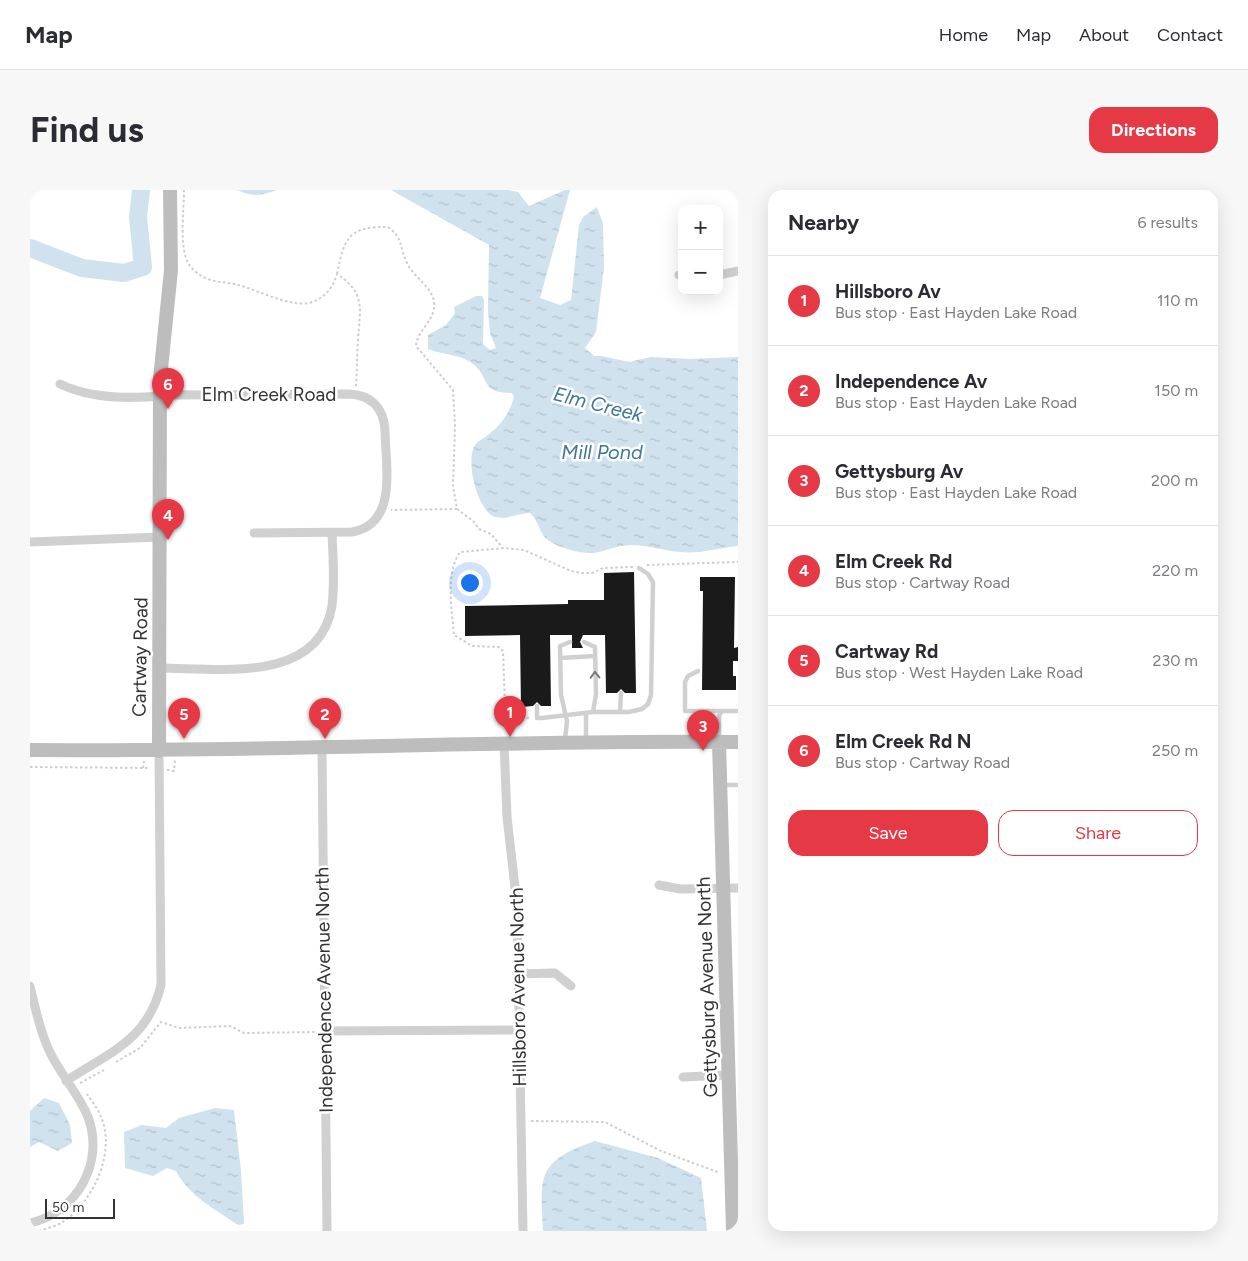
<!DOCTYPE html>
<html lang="en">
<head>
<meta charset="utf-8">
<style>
  :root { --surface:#fff; --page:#f7f7f7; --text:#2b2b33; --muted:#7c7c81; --line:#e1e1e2; --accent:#e63946 }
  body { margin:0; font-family:Figtree,sans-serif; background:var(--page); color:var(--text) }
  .controls { position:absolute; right:15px; top:15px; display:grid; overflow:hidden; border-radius:10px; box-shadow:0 5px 20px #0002 }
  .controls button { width:45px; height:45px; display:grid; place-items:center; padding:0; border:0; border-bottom:1px solid var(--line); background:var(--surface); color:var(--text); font:25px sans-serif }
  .scale { position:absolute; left:15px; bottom:12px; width:70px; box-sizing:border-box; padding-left:5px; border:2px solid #333; border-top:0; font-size:14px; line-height:18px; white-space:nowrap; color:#333; -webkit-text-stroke:4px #fff; paint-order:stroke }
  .you { position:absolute; left:439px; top:392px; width:18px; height:18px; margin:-12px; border:4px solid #fff; border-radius:50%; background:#1a73e8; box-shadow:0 0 0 8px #1a73e833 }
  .badge { display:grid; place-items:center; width:32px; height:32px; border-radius:50%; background:var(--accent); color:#fff; font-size:16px; font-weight:700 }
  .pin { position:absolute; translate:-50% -41px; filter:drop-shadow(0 1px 2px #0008) }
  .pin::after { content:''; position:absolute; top:26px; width:18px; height:15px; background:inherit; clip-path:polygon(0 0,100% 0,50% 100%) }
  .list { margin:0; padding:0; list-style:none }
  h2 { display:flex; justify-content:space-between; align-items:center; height:65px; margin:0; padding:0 20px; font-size:21px }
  h2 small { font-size:16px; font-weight:400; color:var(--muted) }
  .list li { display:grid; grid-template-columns:32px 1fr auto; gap:15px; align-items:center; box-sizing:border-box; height:90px; padding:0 20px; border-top:1px solid var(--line) }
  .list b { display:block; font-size:19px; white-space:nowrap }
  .list p { margin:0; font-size:16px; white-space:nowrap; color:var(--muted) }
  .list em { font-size:16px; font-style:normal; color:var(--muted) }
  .actions { display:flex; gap:10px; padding:15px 20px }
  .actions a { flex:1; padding:11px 0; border:1px solid var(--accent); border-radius:15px; text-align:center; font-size:18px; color:var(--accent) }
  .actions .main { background:var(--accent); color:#fff }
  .map { position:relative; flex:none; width:708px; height:1041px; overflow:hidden; border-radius:15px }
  header { display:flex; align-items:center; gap:30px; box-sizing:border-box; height:70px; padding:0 25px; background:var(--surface); border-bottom:1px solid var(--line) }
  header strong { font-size:24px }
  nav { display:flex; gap:28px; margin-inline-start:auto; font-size:18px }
  .intro { display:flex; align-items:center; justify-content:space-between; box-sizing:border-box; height:120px; padding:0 30px }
  h1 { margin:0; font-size:35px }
  .button { padding:12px 22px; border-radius:15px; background:var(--accent); color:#fff; font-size:18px; font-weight:700 }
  main { display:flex; gap:30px; padding:0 30px }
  aside { flex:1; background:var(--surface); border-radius:15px; box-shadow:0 5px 20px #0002 }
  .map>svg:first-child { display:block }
</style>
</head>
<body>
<header>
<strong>Map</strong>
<nav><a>Home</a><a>Map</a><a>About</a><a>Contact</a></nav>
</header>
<div class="intro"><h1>Find us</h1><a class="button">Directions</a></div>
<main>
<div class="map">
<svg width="708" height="1041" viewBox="0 0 708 1041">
  <defs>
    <pattern id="water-ripples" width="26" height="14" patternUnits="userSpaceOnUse" patternTransform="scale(1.25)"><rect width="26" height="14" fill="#cfe2ee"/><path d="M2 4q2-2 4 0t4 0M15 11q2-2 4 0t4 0" fill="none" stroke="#b2c2cd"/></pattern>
  </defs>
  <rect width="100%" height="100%" fill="#fff"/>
  <path fill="url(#water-ripples)" d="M207,0H247C231,6 223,7 207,0Z
    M361,0H478L488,2L499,16L535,0H540L510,108L530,115L541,110L549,35L553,27L567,17L573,34L574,78L566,142L555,158L564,166H572L599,172L621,167L659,169L708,167V356C689,358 670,364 651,362C634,361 618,355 601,355C587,355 577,361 564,363C551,364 530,358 519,351C509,345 509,330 500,323C488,323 477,330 465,327C447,321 434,268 446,254C449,250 455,248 458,245C472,234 479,224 484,207L482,203C449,203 461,188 443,174C431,164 412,165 398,159V145L416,135L425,123L424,117L446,106H452L454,110L453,154L460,160L466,158L460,143L458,121L459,55Z
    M14,908L29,913L40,935L42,953L28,961L9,952L0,957V921Z
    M185,918L204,920L211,981L214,1034L208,1035C186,1020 158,1005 146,981L137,978L123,986L95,978L94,942L112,935L136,938L149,928Z
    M565,951L628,968L671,988L677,1041H513C510,985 507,971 565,951Z"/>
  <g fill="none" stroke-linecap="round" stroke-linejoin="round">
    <path stroke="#cfe2ee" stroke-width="18" d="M0,58L52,78L94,83L113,77L108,27L111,0"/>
  </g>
  <path fill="#1a1a1a" d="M604,382L606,503H595L591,499L587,503H576L575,445H553L550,452L553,458H542V445H520L521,516H511L507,512L503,516L491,517L490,445L435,446V416L538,414V410H574V383Z
    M670,387H705L704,458L708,457V471H703V486H706V500H672L673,401H670Z"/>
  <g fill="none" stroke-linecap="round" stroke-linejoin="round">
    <path stroke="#cdcdcd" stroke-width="2" stroke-dasharray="2.5 2.5" stroke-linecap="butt" d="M154,0C154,19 149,56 158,73C162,80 170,86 178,89C188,93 199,92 208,95C228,100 259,117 279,113C294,109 303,98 307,84C336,103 330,119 328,149C327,165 327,181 326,197
      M307,84C314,49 318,36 358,37C374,49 369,57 377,73C384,89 407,99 404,118C402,133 387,141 386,156L423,200L425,236L423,296L427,319L361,320
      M427,319L444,332L449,339L461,344L472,357
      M617,375L708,372
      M499,528L487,529L475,517L473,461L469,457L442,456L424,445C422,419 415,384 430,362L474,358L494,360L541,381L552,383H562L573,378L603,377
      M0,577L120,578
      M113,578L114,571
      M137,580L144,581L145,570
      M86,872L110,858L131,832L149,838L200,836L214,843L287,842
      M50,893L74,880
      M501,931L575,932L631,961L690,983
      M9,1041C17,1038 28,1036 34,1031C64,1011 86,961 71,927C68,919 62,911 57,904"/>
    <path stroke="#d0d0d0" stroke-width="4.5" d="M554,452L565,457L566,504L563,522
      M530,468L565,466
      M668,481L658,486L655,492V521H692
      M507,516V528H512L563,522H599L612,519L618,514L621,505L623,392L618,384L609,378
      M590,522L591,503
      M556,524V551
      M535,550L537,531L531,505L530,456L540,452
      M689,550V526L692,521H708
      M692,595H708"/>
    <path stroke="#d0d0d0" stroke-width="9" d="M649,85L652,86
      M689,85L708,81
      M30,194C63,210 104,209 140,205L319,204C341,205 353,217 355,239C355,274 369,334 322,342L224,343
      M0,352L130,347
      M129,478C187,478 289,495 302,416C305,392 303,367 302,343
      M474,553L477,627L487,715L493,1041
      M292,558L297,1041
      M629,695L650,699L708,698
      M488,784L525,783L541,796
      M0,796C5,817 9,838 18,858C28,882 48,902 58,927C75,972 47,1023 0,1033
      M295,841L489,840
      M653,887L698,885
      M36,891C80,862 118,850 131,795L129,561"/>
    <path stroke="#bdbdbd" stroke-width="14" d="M689,552L703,1041
      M0,560C236,562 472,550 708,552
      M129,561L130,189L141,80L140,0"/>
  </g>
  <defs><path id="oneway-chevron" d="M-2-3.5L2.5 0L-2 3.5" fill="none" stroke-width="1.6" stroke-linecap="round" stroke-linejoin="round" transform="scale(1.25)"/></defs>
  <use stroke="#7a7a7a" href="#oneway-chevron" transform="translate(565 485) rotate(-91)"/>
  <g text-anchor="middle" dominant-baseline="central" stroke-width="5" stroke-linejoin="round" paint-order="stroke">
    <g font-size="19" fill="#333" stroke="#fff">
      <text x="239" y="204">Elm Creek Road</text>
      <text transform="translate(110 467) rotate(-89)">Cartway Road</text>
      <text transform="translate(488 797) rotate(-91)">Hillsboro Avenue North</text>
      <text transform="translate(677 797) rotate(-92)">Gettysburg Avenue North</text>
      <text transform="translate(294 800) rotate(-91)">Independence Avenue North</text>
    </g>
    <g font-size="20" font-style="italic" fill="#3f7597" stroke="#fff">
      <text transform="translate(568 214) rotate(14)">Elm Creek</text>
      <text x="572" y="262">Mill Pond</text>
    </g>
  </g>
</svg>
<div class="controls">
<button>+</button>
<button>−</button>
</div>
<div class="scale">50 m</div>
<div class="you"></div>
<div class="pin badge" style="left:480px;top:547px">1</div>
<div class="pin badge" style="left:295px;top:549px">2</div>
<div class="pin badge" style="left:673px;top:561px">3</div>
<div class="pin badge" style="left:138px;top:350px">4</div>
<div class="pin badge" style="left:154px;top:549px">5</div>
<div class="pin badge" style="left:138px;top:219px">6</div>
</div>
<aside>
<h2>Nearby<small>6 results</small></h2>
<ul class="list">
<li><span class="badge">1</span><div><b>Hillsboro Av</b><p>Bus stop · East Hayden Lake Road</p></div><em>110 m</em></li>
<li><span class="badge">2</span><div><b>Independence Av</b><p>Bus stop · East Hayden Lake Road</p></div><em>150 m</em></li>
<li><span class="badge">3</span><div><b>Gettysburg Av</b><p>Bus stop · East Hayden Lake Road</p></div><em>200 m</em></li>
<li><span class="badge">4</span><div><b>Elm Creek Rd</b><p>Bus stop · Cartway Road</p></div><em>220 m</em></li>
<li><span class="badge">5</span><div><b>Cartway Rd</b><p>Bus stop · West Hayden Lake Road</p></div><em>230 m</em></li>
<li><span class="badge">6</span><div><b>Elm Creek Rd N</b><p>Bus stop · Cartway Road</p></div><em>250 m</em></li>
</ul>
<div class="actions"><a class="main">Save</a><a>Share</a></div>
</aside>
</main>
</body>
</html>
